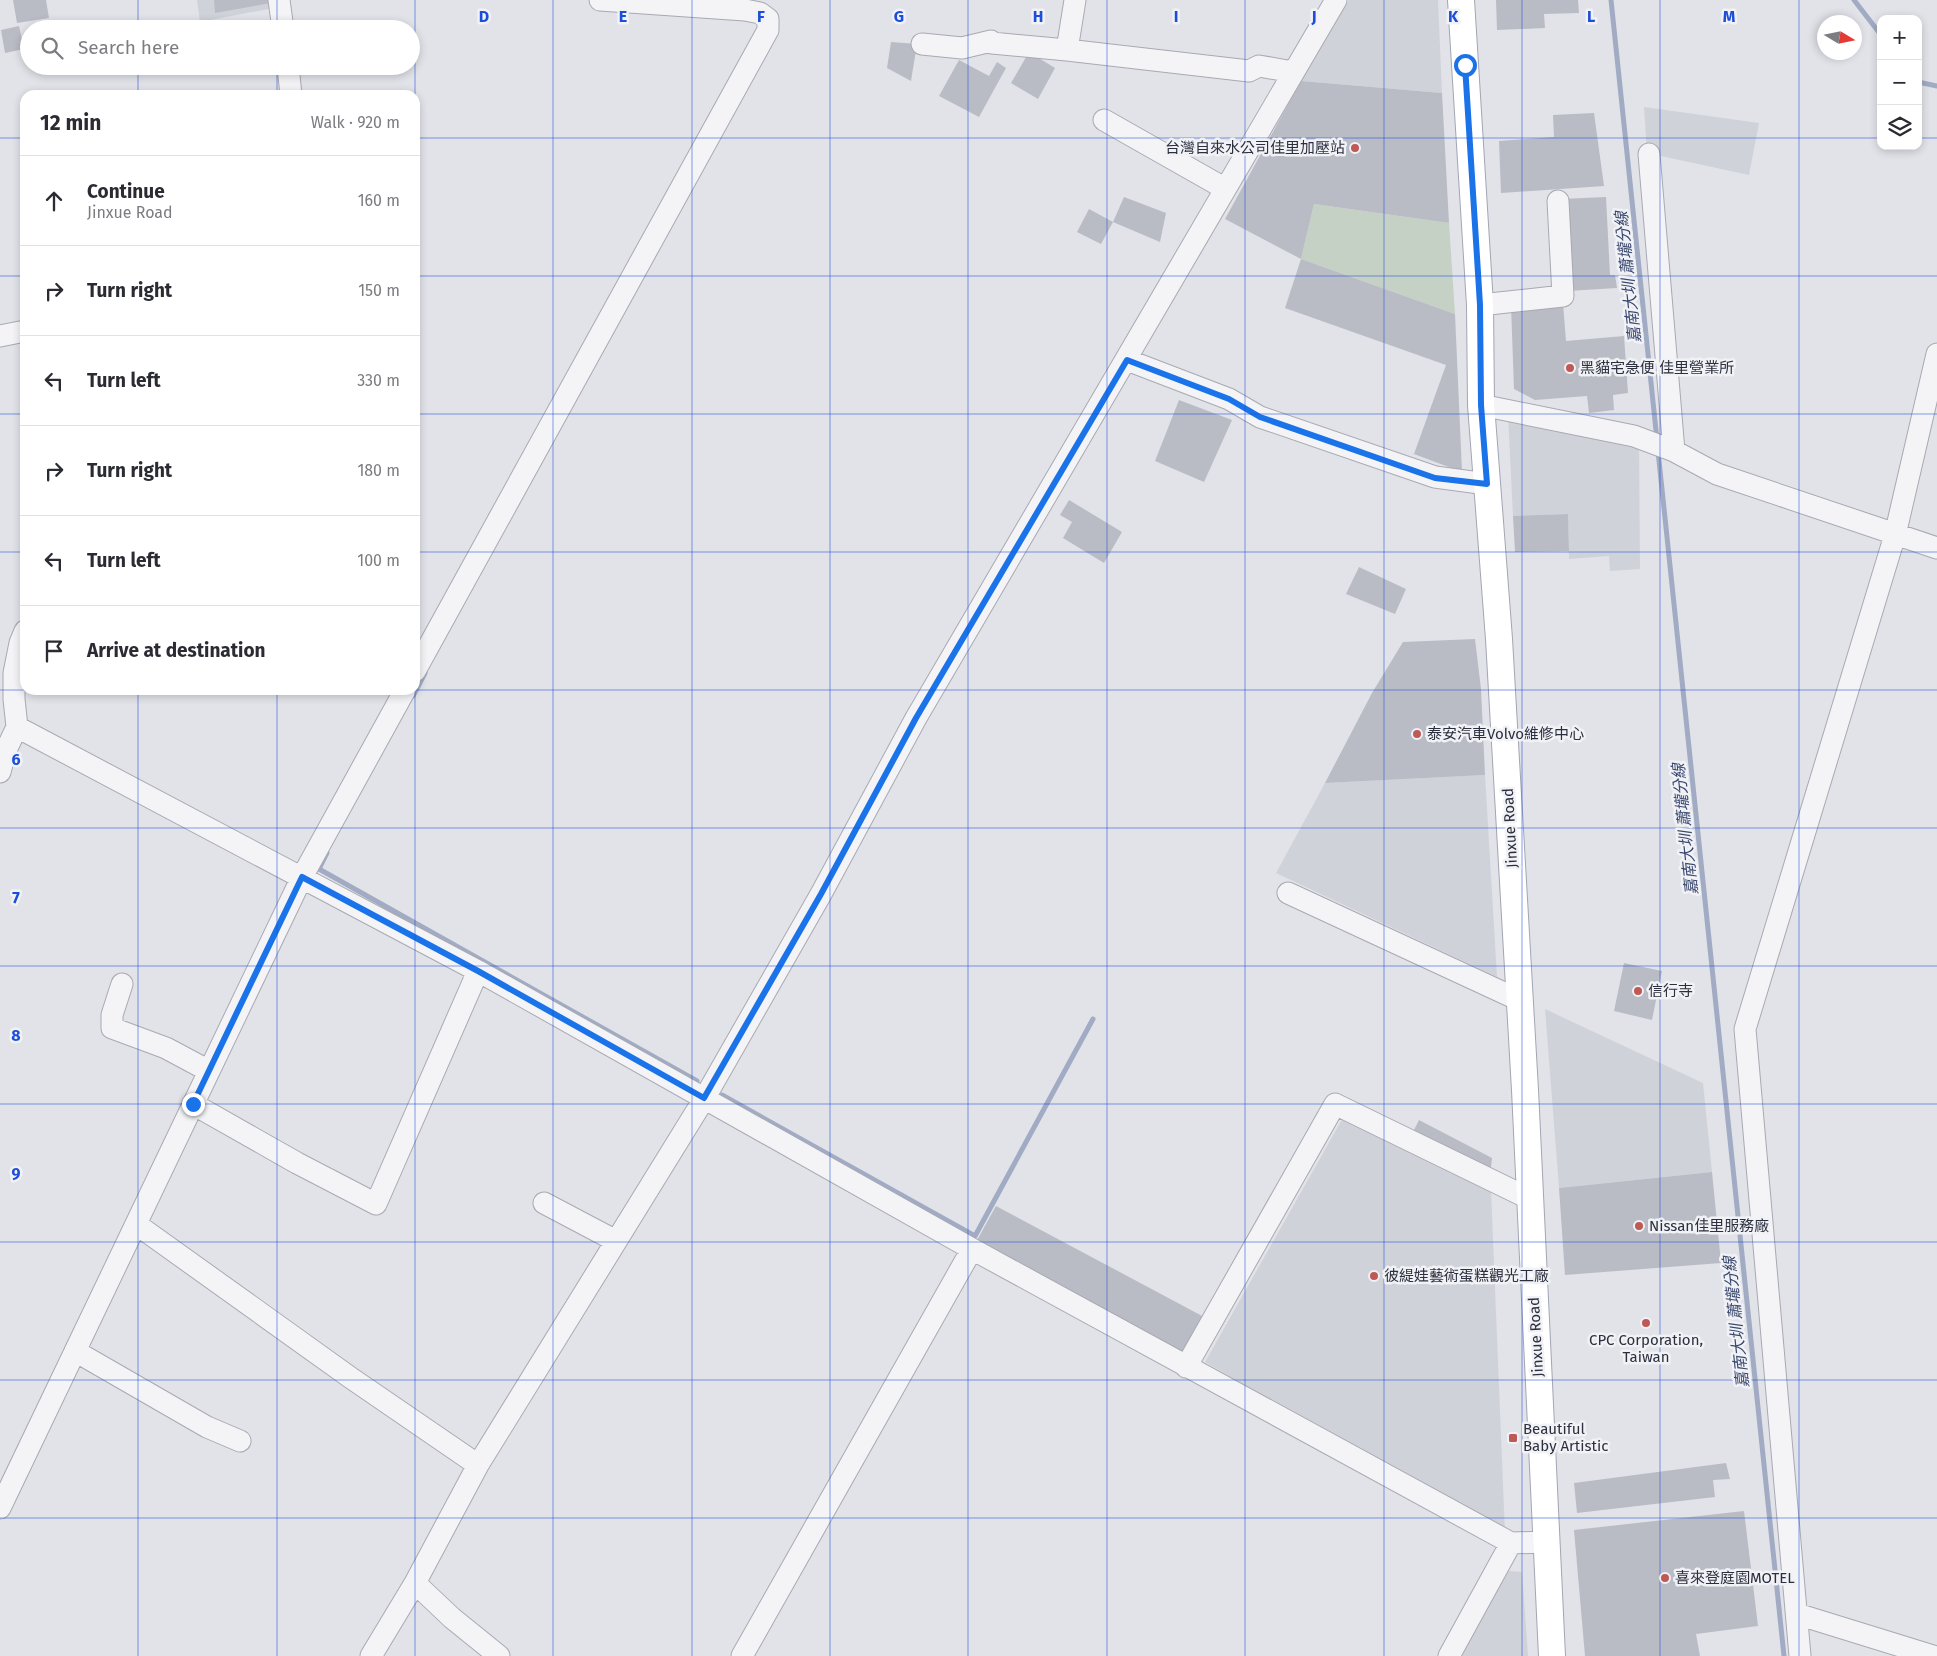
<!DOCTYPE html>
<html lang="en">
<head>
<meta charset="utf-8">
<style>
  :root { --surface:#fff; --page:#f2f2f3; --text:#2b2b33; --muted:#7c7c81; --line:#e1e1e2 }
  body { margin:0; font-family:"Fira Sans","Noto Sans TC",sans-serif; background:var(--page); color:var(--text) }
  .controls { position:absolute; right:15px; top:15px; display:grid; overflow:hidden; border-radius:10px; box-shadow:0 2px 8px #0003 }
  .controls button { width:45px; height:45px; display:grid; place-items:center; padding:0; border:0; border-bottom:1px solid var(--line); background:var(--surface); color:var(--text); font:25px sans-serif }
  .compass { position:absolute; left:1817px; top:15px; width:45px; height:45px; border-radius:50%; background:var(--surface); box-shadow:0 2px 8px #0003; rotate:100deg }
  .stop { position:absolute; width:15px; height:15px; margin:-11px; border:4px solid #1a73e8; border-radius:50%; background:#fff }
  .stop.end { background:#1a73e8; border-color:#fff; box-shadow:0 1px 5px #0008 }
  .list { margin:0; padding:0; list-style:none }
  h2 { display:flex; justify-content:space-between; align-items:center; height:65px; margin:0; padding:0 20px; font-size:21px }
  h2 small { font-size:16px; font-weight:400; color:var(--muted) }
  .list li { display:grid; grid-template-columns:32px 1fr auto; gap:15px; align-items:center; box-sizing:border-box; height:90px; padding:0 20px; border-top:1px solid var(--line) }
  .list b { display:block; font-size:19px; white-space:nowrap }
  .list p { margin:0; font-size:16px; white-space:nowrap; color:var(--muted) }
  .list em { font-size:16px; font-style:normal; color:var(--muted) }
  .icon { flex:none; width:28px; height:28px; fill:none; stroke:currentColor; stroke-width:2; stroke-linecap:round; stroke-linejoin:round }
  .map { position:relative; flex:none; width:1937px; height:1656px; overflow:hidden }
  .search { position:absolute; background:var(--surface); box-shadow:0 2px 8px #0003; left:20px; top:20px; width:400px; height:55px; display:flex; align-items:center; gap:12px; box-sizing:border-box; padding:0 18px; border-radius:28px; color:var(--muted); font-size:19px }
  .panel { position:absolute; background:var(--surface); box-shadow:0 2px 8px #0003; left:20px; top:90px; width:400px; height:605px; border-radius:15px }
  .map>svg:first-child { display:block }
</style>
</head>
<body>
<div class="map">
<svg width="1937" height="1656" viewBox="0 0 1937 1656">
  <rect width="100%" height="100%" fill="#e2e3e9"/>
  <path fill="#d0d2da" d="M197,0H278L279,7L200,22Z
    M1349,0H1438L1442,93L1301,81Z
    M1644,107L1759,123L1749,175L1647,153Z
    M1508,415L1639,441L1640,569L1610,571L1609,556L1569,559L1568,514L1513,516Z
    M1485,775L1497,977L1276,873L1325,783Z
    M1545,1009L1703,1083L1712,1172L1559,1188Z
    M1344,1116L1491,1190L1505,1533L1205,1362Z
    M1509,1571L1522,1572L1528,1656H1456Z"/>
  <path fill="#c5d1c4" d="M1314,204L1449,223L1455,314L1301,259Z"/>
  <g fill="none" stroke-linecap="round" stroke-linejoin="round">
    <path stroke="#a1abc4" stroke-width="5" d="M1611,0L1657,440
      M1854,0L1881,35
      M1918,82L1937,86
      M1658,451L1784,1656
      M413,696L425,673
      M327,853L319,869L697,1081
      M722,1095L975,1236L1093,1019"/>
  </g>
  <path fill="#b9bcc5" d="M13,0H46L49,18L17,23Z
    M214,0H271V3L215,13Z
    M1496,0H1578L1579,13L1544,14L1545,28L1497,30Z
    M19,26L24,49L5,53L1,30Z
    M891,42L917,44L911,81L887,68Z
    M1029,52L1055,68L1038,99L1011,83Z
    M959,60L989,76L997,62L1006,68L979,117L939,96Z
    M1301,81L1442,93L1449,223L1314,204L1301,259L1225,219Z
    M1594,113L1604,186L1501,193L1499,141L1554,137L1553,115Z
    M1124,197L1166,213L1160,242L1113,222Z
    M1606,197L1610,275H1615L1617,288L1568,291L1561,199Z
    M1089,209L1113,222L1101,244L1077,232Z
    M1301,259L1455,314L1462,472L1414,454L1446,365L1285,308Z
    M1563,303L1566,341L1624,336L1628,393L1613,395L1614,410L1589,413L1587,396L1535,400L1514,389L1511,306Z
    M1179,400L1232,420L1204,482L1155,461Z
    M1069,500L1122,532L1104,563L1063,538L1072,522L1060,515Z
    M1568,514L1569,551L1515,552L1513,516Z
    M1359,567L1406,589L1395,614L1346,594Z
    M1475,639L1481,689L1485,775L1325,783L1372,693L1403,642Z
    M1624,963L1662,971L1652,1020L1614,1011Z
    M1419,1120L1492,1158L1490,1176L1412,1134Z
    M1712,1172L1721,1263L1565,1275L1559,1188Z
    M996,1206L1204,1317L1183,1354L976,1242Z
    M1726,1463L1730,1479L1713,1480L1715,1497L1577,1513L1574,1483Z
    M1744,1511L1758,1626L1696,1634L1700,1656H1585L1574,1530Z"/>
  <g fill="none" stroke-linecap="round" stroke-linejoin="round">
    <defs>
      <path id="minor" d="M279,0L283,29
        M922,44L962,48L991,41L992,43L1067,50L1249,71L1259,66L1293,72
        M1067,50L1075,0
        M288,66L291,95
        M1104,120L1224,188
        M1649,154L1674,451L1717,474L1937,548
        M1480,305L1563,296L1558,201
        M0,336L25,331
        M1127,360L1229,399L1260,417L1435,477L1487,484
        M1481,405L1634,436L1674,451
        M415,671L768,30V19L760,13L745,10L600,0
        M17,727L478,971L972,1249L1511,1543
        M0,772L6,750L17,727L14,699V673L20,643L25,631
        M1288,893L1519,1000
        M122,984L112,1015V1028L166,1048L209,1071
        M193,1104L297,1163L376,1204L478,971
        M544,1203L616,1241
        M136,1224L351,1378L478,1465
        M75,1351L207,1427L240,1441
        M1186,1367L1335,1104L1530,1199
        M0,1508L302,877L405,690
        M415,1583L452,1618L499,1656
        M1797,1614L1933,1656
        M371,1656L415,1583L478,1465L704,1099L821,894L916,718L1336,0
        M742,1656L972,1249
        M1449,1656L1511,1543L1547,1542
        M1800,1656L1745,1029L1895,535L1937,354"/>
      <path id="major" d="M1461,0L1480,305L1481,405L1499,639L1525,1090L1552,1656"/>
    </defs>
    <use href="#minor" stroke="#a8a9b2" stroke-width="23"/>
    <use href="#major" stroke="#a2a6b3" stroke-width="28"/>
    <use href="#minor" stroke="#f4f4f7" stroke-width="21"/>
    <use href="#major" stroke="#fff" stroke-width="26"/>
  </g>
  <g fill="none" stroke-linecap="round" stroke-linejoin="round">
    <path stroke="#1a73e8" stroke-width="6" d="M193,1104L302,877L478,971L704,1098L821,894L916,718L1127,360L1229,399L1260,417L1435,478L1487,484L1481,405L1480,305L1465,65"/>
  </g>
  <path fill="none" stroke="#1d4ed8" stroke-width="1" stroke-opacity="0.55" d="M138,0V29M277,0V29M415,0V1656M553,0V1656M692,0V1656M830,0V1656M968,0V1656M1107,0V1656M1245,0V1656M1384,0V1656M1522,0V1656M1660,0V1656M1799,0V1656M138,66V95M277,66V95M0,138H25M415,138H1881M1918,138H1937M0,276H25M415,276H1937M0,414H25M415,414H1937M0,552H25M415,552H1937M0,690H25M25,690H415M138,690V1656M277,690V1656M415,690H1937M0,828H1937M0,966H1937M0,1104H1937M0,1242H1937M0,1380H1937M0,1518H1937"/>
  <g fill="#bf5955" stroke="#f1f2f6" stroke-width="2">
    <circle cx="1355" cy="148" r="5"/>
    <circle cx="1570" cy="368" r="5"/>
    <circle cx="1417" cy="734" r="5"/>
    <circle cx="1638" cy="991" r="5"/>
    <circle cx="1639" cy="1226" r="5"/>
    <circle cx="1374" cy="1276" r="5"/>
    <circle cx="1646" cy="1323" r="5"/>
    <rect x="1508" y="1433" width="10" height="10" rx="2.5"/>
    <circle cx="1665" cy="1578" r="5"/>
  </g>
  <g text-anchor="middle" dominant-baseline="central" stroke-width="5" stroke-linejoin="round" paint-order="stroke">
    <g font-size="15" fill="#2c2f3e" stroke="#f1f2f6" text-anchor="start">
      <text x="1345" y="148" text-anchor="end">台灣自來水公司佳里加壓站</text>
      <text x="1580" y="368">黑貓宅急便 佳里營業所</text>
      <text x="1427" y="734">泰安汽車Volvo維修中心</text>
      <text x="1648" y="991">信行寺</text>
      <text x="1649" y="1226">Nissan佳里服務廠</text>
      <text x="1384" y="1276">彼緹娃藝術蛋糕觀光工廠</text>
      <text x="1646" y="1340" text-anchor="middle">CPC Corporation,<tspan x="1646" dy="17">Taiwan</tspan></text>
      <text x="1523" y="1429">Beautiful<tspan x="1523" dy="17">Baby Artistic</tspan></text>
      <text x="1675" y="1578">喜來登庭園MOTEL</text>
    </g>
    <g font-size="15" fill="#2c2f3e" stroke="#f1f2f6">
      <text transform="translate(1510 828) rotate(-93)">Jinxue Road</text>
      <text transform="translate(1536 1337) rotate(-93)">Jinxue Road</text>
    </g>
    <g font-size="16" font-style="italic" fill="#3a486e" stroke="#f1f2f6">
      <text transform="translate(1628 277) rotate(-96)">嘉南大圳 蕭壠分線</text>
      <text transform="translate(1685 829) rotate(-96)">嘉南大圳 蕭壠分線</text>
      <text transform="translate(1736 1322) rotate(-96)">嘉南大圳 蕭壠分線</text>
    </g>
  </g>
  <g font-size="16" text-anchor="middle" font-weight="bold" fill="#1d4ed8" stroke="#f1f2f6" stroke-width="5" stroke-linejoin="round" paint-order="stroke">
    <text x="484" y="22">D</text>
    <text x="623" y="22">E</text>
    <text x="761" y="22">F</text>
    <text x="899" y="22">G</text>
    <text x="1038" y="22">H</text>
    <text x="1176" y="22">I</text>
    <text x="1314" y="22">J</text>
    <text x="1453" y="22">K</text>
    <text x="1591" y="22">L</text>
    <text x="1729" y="22">M</text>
    <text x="16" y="765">6</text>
    <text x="16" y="903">7</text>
    <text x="16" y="1041">8</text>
    <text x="16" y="1179">9</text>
  </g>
</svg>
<div class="controls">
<button>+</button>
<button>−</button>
<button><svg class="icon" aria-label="layers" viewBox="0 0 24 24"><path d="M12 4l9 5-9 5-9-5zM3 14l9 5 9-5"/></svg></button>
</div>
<svg class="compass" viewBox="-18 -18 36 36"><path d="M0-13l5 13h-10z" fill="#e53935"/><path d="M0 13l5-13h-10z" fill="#7c7c81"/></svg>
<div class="stop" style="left:1465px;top:65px"></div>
<div class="stop end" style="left:193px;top:1104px"></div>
<div class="search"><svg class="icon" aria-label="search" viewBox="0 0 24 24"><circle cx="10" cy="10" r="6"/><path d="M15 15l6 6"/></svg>Search here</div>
<section class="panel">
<h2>12 min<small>Walk · 920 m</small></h2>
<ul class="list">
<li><svg class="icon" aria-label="ahead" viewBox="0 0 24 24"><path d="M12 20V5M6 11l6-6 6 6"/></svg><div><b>Continue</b><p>Jinxue Road</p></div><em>160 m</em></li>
<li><svg class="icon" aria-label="right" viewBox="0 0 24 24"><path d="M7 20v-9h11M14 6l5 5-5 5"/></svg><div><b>Turn right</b></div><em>150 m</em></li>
<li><svg class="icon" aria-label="left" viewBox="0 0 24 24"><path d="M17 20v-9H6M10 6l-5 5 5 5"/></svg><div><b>Turn left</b></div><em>330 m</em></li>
<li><svg class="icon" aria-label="right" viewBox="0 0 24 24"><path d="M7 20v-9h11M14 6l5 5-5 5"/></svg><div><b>Turn right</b></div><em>180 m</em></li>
<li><svg class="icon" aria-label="left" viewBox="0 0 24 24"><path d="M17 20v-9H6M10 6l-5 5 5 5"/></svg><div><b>Turn left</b></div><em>100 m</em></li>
<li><svg class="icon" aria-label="arrive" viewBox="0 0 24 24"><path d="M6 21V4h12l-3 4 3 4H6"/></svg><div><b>Arrive at destination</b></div></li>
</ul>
</section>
</div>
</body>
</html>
